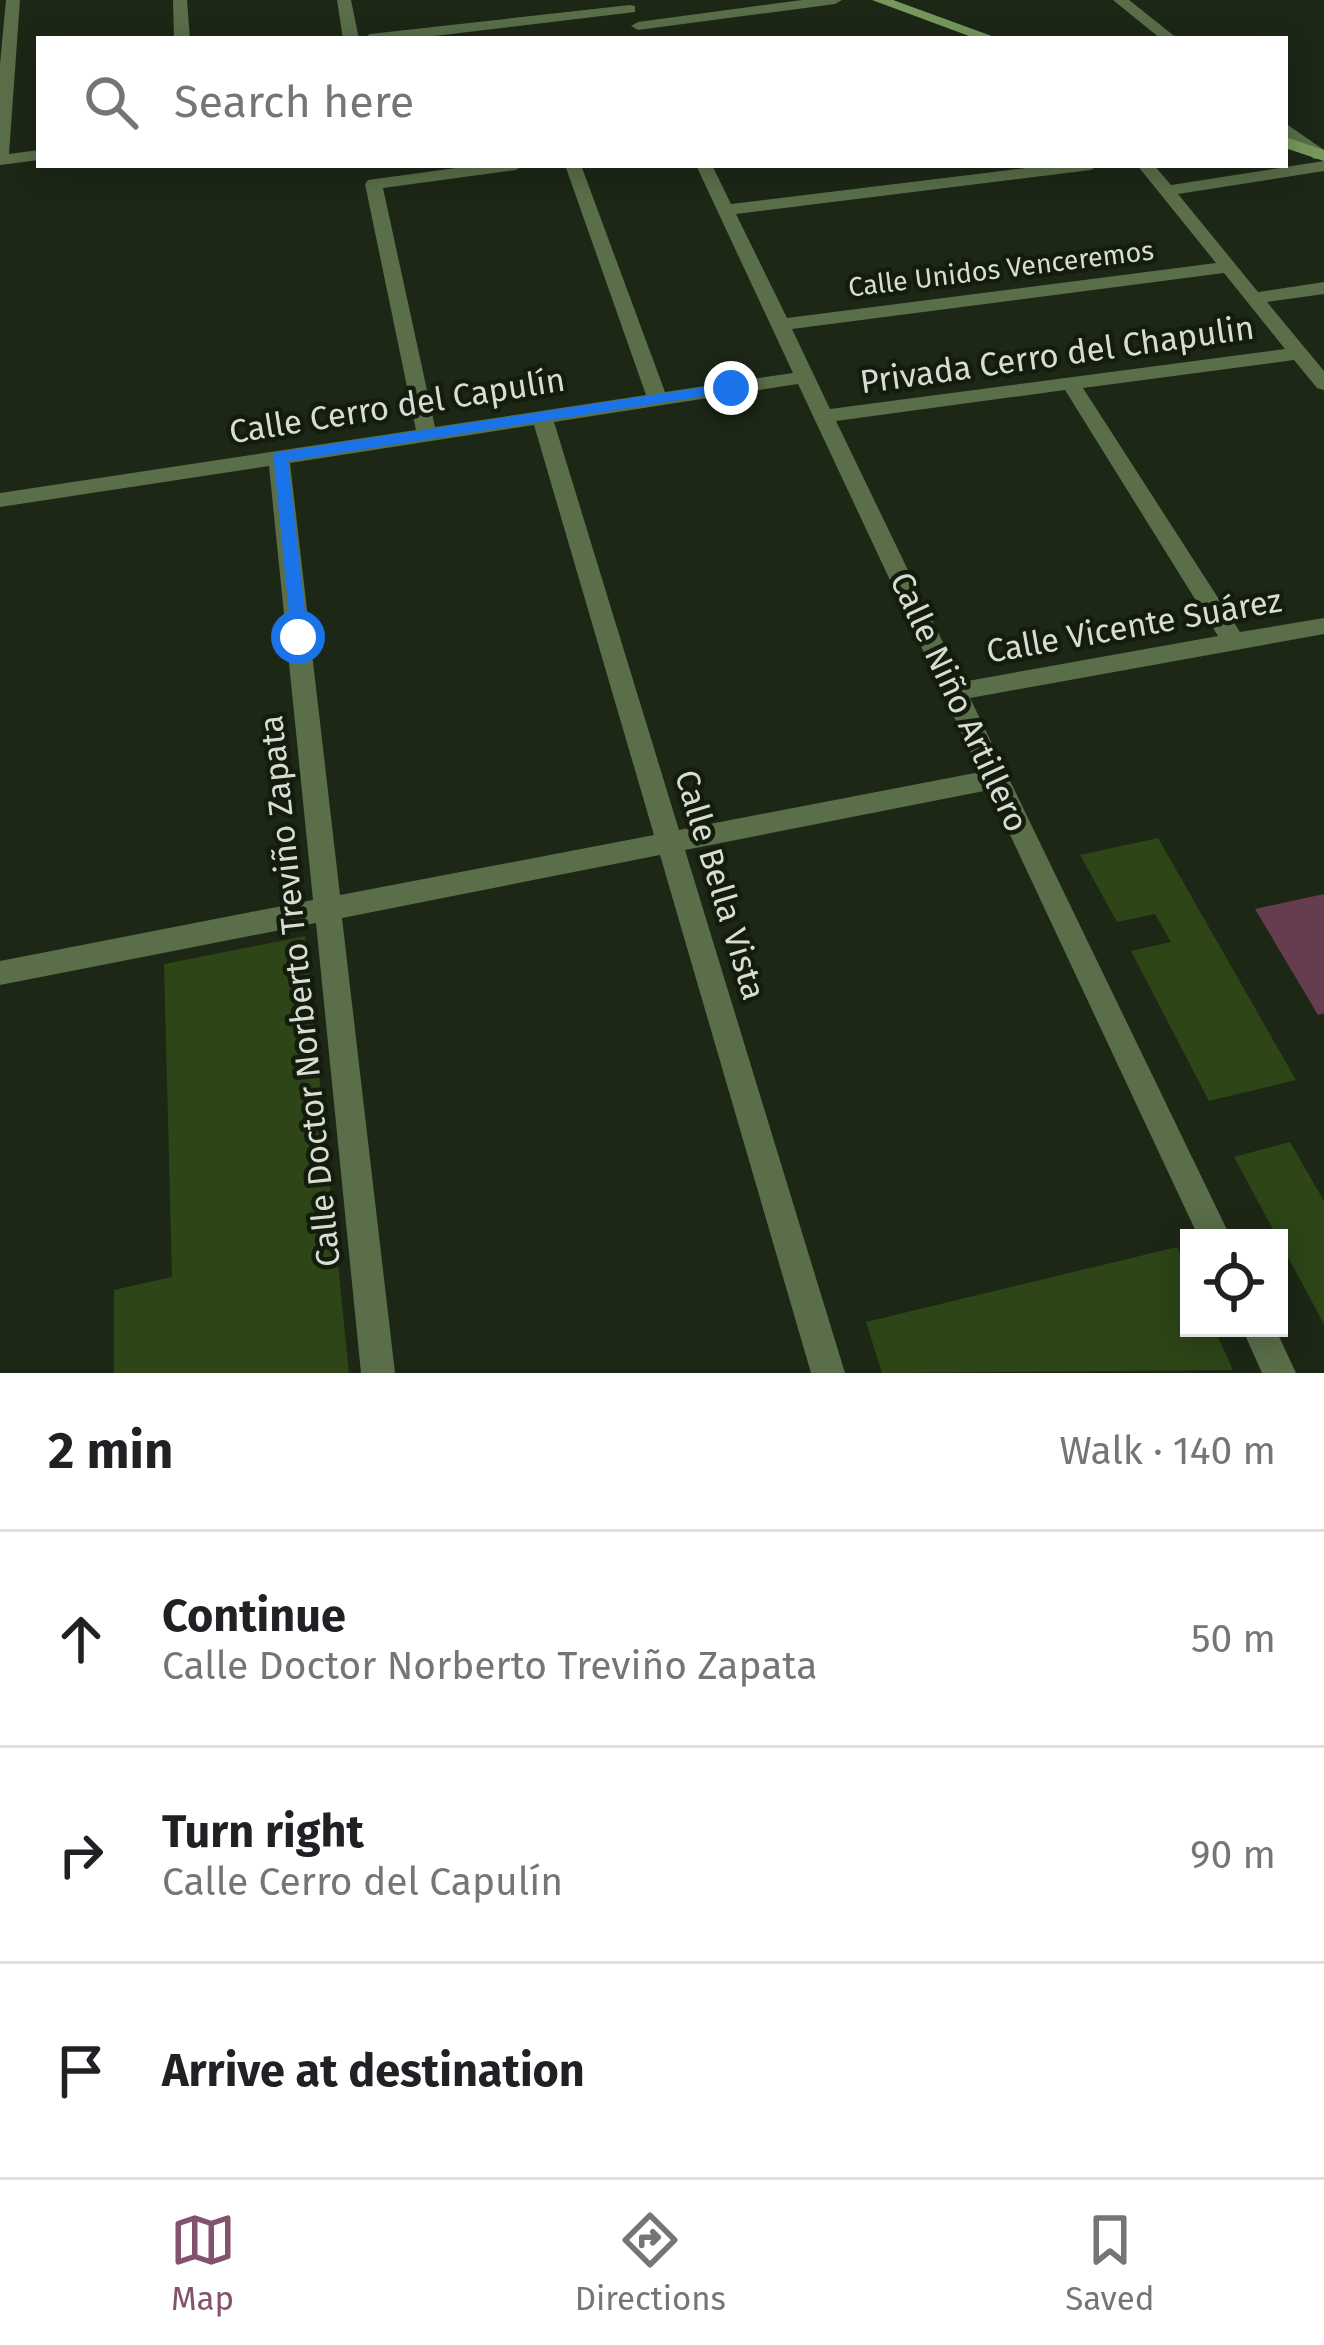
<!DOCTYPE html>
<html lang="en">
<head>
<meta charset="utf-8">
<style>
  :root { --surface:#fff; --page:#f6f6f6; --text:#202124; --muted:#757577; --line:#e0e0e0; --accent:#83526b }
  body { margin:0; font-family:"Fira Sans",sans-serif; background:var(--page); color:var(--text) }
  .controls { position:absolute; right:36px; bottom:36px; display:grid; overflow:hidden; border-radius:0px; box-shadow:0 6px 30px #0003 }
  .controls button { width:108px; height:108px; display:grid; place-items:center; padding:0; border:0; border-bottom:3px solid var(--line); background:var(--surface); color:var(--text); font:60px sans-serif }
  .stop { position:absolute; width:36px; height:36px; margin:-27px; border:9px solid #1a73e8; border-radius:50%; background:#fff }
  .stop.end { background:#1a73e8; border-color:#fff; box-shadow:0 3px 12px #0008 }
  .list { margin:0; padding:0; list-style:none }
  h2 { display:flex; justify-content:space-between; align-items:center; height:156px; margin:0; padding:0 48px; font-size:51px }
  h2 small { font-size:39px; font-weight:400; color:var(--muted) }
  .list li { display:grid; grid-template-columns:78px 1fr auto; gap:36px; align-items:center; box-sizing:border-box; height:216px; padding:0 48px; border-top:3px solid var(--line) }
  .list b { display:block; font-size:45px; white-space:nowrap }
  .list p { margin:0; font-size:39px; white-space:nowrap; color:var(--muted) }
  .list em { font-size:39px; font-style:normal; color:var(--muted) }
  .icon { flex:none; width:66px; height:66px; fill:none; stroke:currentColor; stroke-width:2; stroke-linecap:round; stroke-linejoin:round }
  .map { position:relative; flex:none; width:1324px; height:1373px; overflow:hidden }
  .search { position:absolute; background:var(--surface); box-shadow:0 6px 30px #0003; left:36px; right:36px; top:36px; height:132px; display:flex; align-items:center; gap:30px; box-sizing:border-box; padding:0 42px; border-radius:0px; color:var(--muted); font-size:45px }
  .sheet { height:804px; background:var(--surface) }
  nav { display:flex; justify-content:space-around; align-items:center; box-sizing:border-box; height:168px; border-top:3px solid var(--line); background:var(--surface); font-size:33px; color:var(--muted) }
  nav a { display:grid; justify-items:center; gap:6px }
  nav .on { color:var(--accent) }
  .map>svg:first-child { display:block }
</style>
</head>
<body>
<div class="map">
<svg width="1324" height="1373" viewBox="0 0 1324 1373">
  <rect width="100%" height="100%" fill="#1d2716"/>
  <path fill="#663c4f" d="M1324,894V1013L1318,1015L1255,909Z"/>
  <path fill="#2d4517" d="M1158,838L1296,1080L1209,1101L1131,951L1171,942L1155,914L1117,922L1080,855Z
    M305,936L349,1373H114V1290L172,1277L164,964Z
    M1290,1142L1324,1201V1324L1234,1157Z
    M1177,1247L1189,1272V1328H1214L1233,1370L882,1373L866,1322Z"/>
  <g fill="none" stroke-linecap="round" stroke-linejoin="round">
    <path fill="#596e49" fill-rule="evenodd" d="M6,0H20L9,154L39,150V160L0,165V64Z
      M173,0H187L190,39H174Z
      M337,0H351L359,39H343Z
      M802,0H842L835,4L638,30L631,26L638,22Z
      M1113,0H1129L1178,39H1161Z
      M630,5L635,6V12L409,39H362L370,34Z
      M1285,123L1324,150V159H1314L1285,136Z
      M1324,161V171L1178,194L1258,292L1324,282V294L1267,302L1324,371V390L1317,388L1294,360L1083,388L1240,632L1324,618V634L970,698L1231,1238H1199L989,790L685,850L845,1373H811L660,855L342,918L395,1373H361L316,923L0,985V961L313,900L269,466L0,507V493L416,430L365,184L368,180L478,165H524L516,170L383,188L435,427L646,395L565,165H581L665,392L793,373L696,165H712L731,204L1050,165H1099L1091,170L736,214L787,318L1216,263L1137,165H1154L1171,185ZM1224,273L1285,349L830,409L792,329ZM798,384L980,772L679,830L554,422ZM1065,390L1218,636L962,682L836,421ZM534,425L654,835L340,895L290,463Z
      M1242,1328H1275L1296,1373H1262Z"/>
    <path fill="#76985c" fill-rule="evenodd" d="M872,0H893L1000,39H977Z
      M1285,137L1324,150V161L1285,148Z"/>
  </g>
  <path fill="#1a73e8" d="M731,383L739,388L737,391L288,461L308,637L305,642H292L273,453Z"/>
  <g text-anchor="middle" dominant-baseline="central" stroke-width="9" stroke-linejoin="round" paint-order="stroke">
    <g font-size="27" fill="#d7ddd2" stroke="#141d0d">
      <text transform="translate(1001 269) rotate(-7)">Calle Unidos Venceremos</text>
    </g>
    <g font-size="33" fill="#d7ddd2" stroke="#141d0d">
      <text transform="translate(1057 355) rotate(-8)">Privada Cerro del Chapulin</text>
      <text transform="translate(397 406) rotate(-9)">Calle Cerro del Capulín</text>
      <text transform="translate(1134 626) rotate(-10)">Calle Vicente Suárez</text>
      <text transform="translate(959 702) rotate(65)">Calle Niño Artillero</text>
      <text transform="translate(720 885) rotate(73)">Calle Bella Vista</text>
      <text transform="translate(300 991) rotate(-96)">Calle Doctor Norberto Treviño Zapata</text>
    </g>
  </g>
</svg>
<div class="controls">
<button><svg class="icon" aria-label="locate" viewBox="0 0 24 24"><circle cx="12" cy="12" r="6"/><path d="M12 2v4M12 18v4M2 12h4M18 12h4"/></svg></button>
</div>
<div class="stop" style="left:298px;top:637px"></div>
<div class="stop end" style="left:731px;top:388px"></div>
<div class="search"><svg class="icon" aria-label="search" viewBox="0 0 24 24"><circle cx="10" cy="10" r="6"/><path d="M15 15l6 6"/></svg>Search here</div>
</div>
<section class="sheet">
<h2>2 min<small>Walk · 140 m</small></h2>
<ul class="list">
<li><svg class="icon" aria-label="ahead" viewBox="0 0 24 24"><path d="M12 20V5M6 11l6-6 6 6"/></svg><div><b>Continue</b><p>Calle Doctor Norberto Treviño Zapata</p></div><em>50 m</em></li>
<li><svg class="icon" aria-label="right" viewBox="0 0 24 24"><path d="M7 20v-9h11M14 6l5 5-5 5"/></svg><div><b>Turn right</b><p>Calle Cerro del Capulín</p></div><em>90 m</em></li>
<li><svg class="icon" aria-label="arrive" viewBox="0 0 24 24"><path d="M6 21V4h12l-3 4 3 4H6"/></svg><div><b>Arrive at destination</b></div></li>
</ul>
</section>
<nav>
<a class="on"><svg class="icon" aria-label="map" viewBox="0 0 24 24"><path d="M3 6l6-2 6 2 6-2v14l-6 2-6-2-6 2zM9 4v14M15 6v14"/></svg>Map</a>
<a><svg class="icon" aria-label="directions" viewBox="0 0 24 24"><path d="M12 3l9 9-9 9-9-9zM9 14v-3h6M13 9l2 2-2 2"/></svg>Directions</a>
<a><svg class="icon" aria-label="saved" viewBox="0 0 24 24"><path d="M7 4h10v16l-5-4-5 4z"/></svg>Saved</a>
</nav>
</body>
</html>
